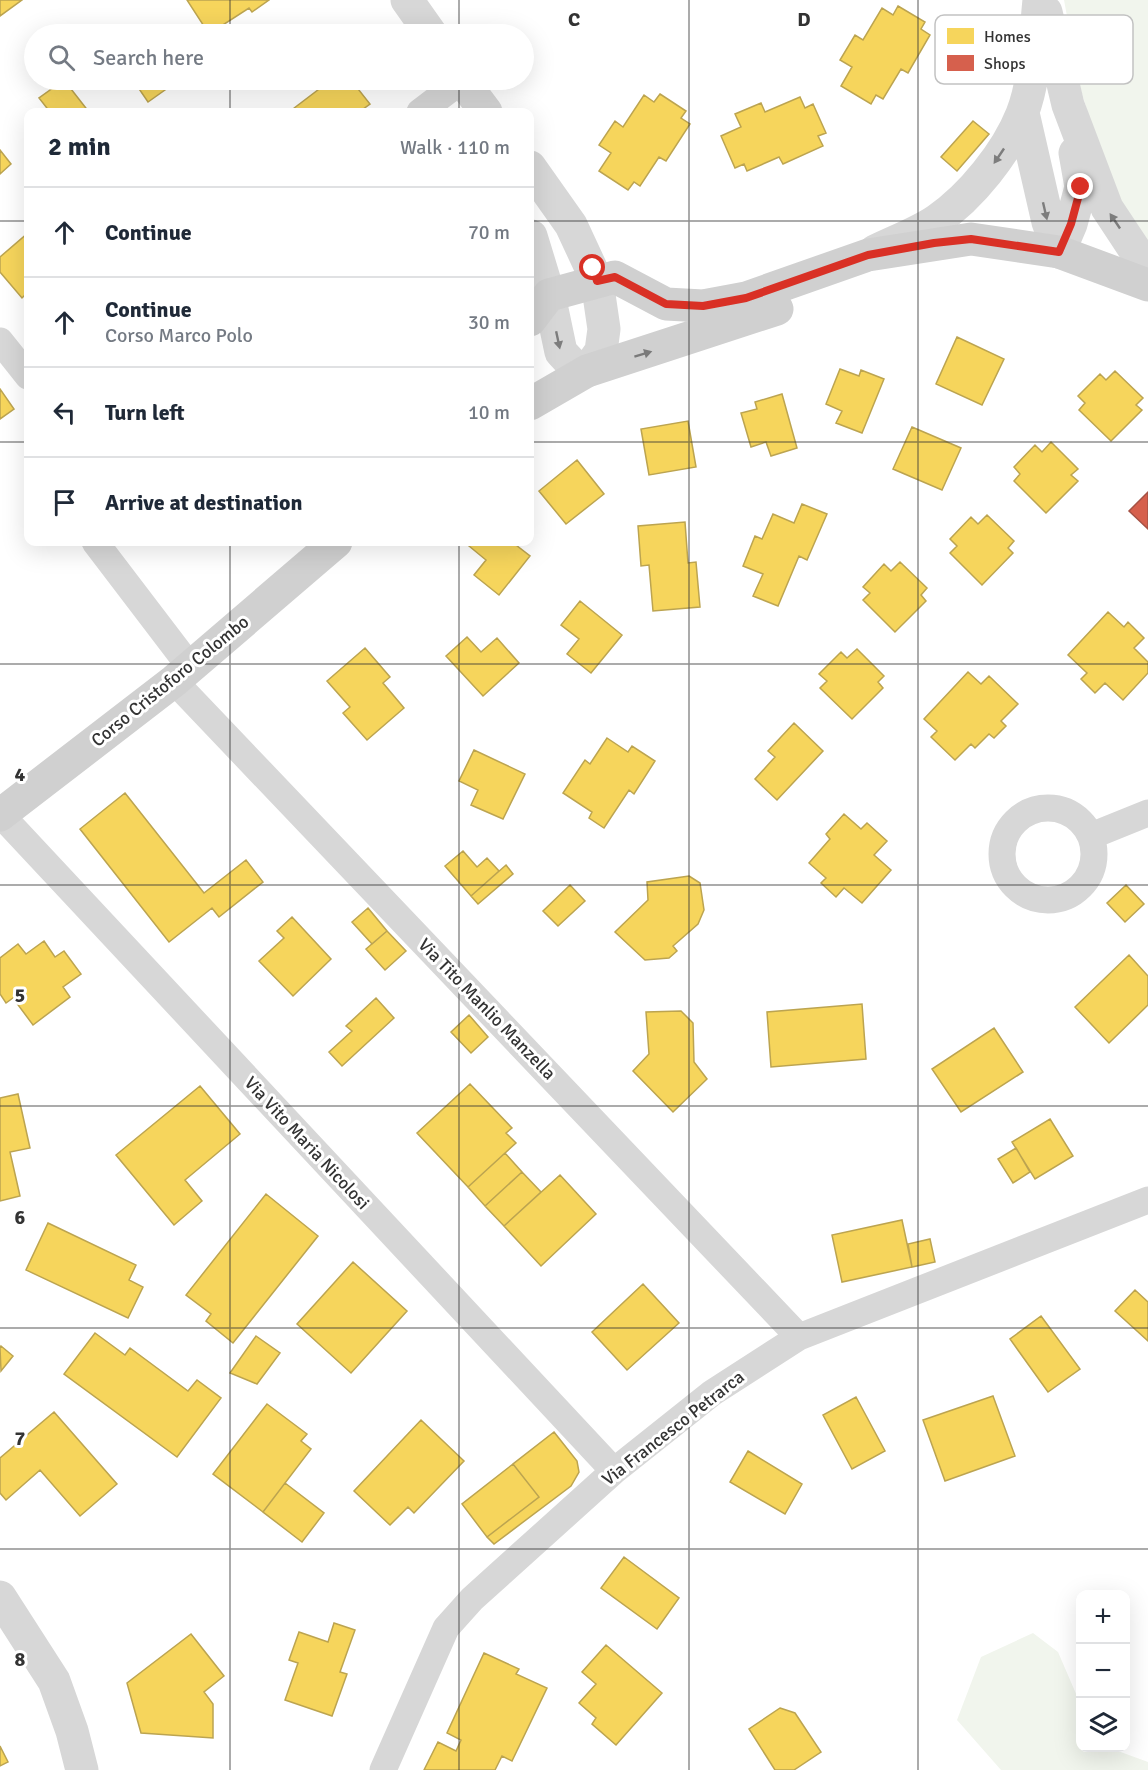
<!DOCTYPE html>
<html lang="en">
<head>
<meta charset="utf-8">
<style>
  :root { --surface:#fff; --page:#f6f6f7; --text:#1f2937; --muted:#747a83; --line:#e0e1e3 }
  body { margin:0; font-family:Signika,sans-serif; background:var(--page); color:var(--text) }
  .controls { position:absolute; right:18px; bottom:18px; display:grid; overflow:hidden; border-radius:12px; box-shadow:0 6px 24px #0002 }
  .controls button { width:54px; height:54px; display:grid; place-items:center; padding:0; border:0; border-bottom:2px solid var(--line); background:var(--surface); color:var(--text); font:30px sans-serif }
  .stop { position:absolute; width:18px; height:18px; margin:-14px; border:4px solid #d93025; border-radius:50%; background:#fff }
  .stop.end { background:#d93025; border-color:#fff; box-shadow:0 2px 6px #0008 }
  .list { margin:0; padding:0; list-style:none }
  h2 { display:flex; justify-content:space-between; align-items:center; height:78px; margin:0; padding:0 24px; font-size:26px }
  h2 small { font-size:20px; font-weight:400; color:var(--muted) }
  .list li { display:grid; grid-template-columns:39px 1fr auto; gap:18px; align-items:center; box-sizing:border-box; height:90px; padding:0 24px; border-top:2px solid var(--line) }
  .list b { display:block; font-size:22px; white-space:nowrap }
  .list p { margin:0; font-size:20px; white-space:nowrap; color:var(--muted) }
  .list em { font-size:20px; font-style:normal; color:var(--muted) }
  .icon { flex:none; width:33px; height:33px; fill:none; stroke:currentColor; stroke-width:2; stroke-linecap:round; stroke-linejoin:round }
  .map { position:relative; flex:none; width:1148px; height:1770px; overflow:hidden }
  .search { position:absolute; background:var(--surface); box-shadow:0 6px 24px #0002; left:24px; top:24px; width:510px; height:66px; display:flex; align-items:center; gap:15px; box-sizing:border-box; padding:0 21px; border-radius:33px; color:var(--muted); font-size:22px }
  .panel { position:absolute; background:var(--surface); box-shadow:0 6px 24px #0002; left:24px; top:108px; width:510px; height:438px; border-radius:12px }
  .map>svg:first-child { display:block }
</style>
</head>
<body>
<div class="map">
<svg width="1148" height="1770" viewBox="0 0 1148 1770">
  <rect width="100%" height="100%" fill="#fff"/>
  <path fill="#f1f5ed" d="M1064,0H1148V250L1109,182L1080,87Z
    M1033,1633L1058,1652L1080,1703V1748H1114L1118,1751L1148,1762V1770H1001L957,1720L981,1657Z"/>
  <path fill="#f6d55c" stroke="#bca450" stroke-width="1.5" d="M0,0H22L0,16Z
    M187,0H269L252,12L249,8L209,34Z
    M898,6L925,22L921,29L930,35L908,73L901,69L883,99L876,95L871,104L841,86L852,67L840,60L855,35L863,40L882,8L893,15Z
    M64,80L89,112H50L39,98Z
    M133,80H179L148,102Z
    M331,80H351L370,104L359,112H289Z
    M660,94L686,111L681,118L690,124L666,161L659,157L640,186L634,182L628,190L599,171L611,153L599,145L615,121L623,127L644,95L654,102Z
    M800,97L805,108L813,104L826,133L818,136L823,146L783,164L779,157L747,171L744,164L735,168L721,136L741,127L735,114L761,103L765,112Z
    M973,121L989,134L957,171L941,157Z
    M0,150L11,164L0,174Z
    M28,233V292L22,298L0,272V257Z
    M957,337L1004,359L982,405L936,384Z
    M840,369L859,376L861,370L884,379L862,433L836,423L842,411L826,404Z
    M1115,371L1143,398L1136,405L1142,410L1111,441L1079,410L1085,403L1078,396L1100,374L1106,380Z
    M0,389L14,409L0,419Z
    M782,394L797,448L771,456L766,442L751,447L741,413L757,409L755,402Z
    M688,421L696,467L649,475L641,429Z
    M912,427L961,448L942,490L893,469Z
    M1051,442L1078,469L1071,475L1078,481L1046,513L1014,481L1020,474L1014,467L1035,445L1042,452Z
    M577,460L604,494L566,524L539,491Z
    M802,504L827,514L807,560L799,556L778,606L753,596L763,574L743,566L755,536L762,539L773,514L794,523Z
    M987,515L1014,541L1008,548L1013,553L982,585L950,553L957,546L950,539L971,517L978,524Z
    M685,522L688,563L696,562L700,607L653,611L649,565L641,566L638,526Z
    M473,542H512L530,556L499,595L474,575L486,560L469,546Z
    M900,562L927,588L921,595L926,601L895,632L863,600L870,593L863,587L884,564L891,571Z
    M580,601L622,635L591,673L567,654L579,639L561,625Z
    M1108,612L1124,627L1128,622L1144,638L1134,648L1148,662V673L1123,700L1105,683L1095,693L1081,679L1087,673L1068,655Z
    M467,637L481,652L497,638L519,663L483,696L446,656Z
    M365,648L390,677L383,683L404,708L367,740L343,713L350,707L327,681Z
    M857,649L884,676L878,682L883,688L852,719L820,688L827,681L819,674L841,652L847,658Z
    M968,672L981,684L989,676L1018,704L1001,721L1006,726L994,738L989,734L975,748L971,744L955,760L931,737L937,731L924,719Z
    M794,723L823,751L777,800L755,779L775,757L768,751Z
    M607,738L628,752L632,746L655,761L634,794L629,790L604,828L589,818L592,812L563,793L585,760L590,764Z
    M474,750L525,774L503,819L471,805L478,790L459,781Z
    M125,793L204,893L246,860L263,882L219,917L212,908L169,942L80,829Z
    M844,814L861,829L867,823L887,841L874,855L891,870L862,903L844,888L836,897L821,883L826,878L809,863L830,839L826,834Z
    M463,851L477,867L487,858L499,871L471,896L445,866Z
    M506,865L513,874L478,904L471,896Z
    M689,876L700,883L704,910L698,924L673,946L677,951L669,958L645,960L615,932L648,900L647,882Z
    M570,885L585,901L558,926L543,911Z
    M1126,885L1144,904L1125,922L1107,903Z
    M368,908L387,931L372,944L352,922Z
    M292,917L331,959L293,996L259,961L284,938L277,931Z
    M387,931L406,951L385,970L366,949Z
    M44,941L55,957L64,951L81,974L63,987L70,997L33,1025L13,998L6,1003L0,994V958L18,944L26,954Z
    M1129,955L1148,976V1005L1109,1043L1075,1007Z
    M376,998L394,1018L342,1066L329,1052L352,1031L346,1026Z
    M862,1004L866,1059L771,1067L767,1012Z
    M681,1011L693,1023L694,1062L707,1079L673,1112L633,1071L649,1054L646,1012Z
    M469,1015L488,1037L471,1053L451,1032Z
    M994,1028L1023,1072L961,1112L932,1069Z
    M470,1084L512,1128L506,1133L516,1143L468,1187L417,1133Z
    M200,1086L240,1134L185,1180L202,1201L174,1225L116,1155Z
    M18,1094L30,1148L10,1152L20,1196L0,1201V1098Z
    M1050,1119L1073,1156L1035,1179L1012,1142Z
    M1016,1148L1030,1172L1013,1183L998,1159Z
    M505,1153L522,1172L485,1206L468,1187Z
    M522,1172L541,1192L504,1226L485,1206Z
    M560,1175L596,1214L541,1266L504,1226Z
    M266,1194L318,1236L233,1343L206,1321L211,1314L186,1295Z
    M902,1220L912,1267L842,1282L832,1235Z
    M48,1223L136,1265L129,1280L143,1287L128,1318L26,1270Z
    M930,1239L935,1262L912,1267L908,1244Z
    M353,1262L407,1311L351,1373L297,1324Z
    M643,1284L679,1323L627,1370L592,1332Z
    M1135,1290L1148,1302V1341L1115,1311Z
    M1041,1316L1080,1369L1048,1392L1010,1339Z
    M95,1333L125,1355L130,1348L188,1391L197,1380L221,1398L177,1457L64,1374Z
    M256,1336L280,1353L257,1384L230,1373Z
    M1,1346L13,1356L1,1371L0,1348Z
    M993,1396L1015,1456L945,1481L923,1420Z
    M856,1397L885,1451L852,1469L823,1415Z
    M267,1404L307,1434L301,1441L311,1449L263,1512L213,1474Z
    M54,1412L117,1484L80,1516L40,1470L6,1500L0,1493V1458Z
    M421,1420L464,1461L414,1513L408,1507L390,1525L354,1491Z
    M554,1432L577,1461L579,1472L571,1486L494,1544L487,1537L539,1497L513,1464Z
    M748,1451L802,1484L785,1514L730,1482Z
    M513,1464L539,1497L487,1537L462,1504Z
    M285,1483L324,1513L302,1542L263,1512Z
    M624,1557L679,1598L657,1629L601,1588Z
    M334,1623L355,1630L340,1672L347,1674L332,1716L285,1700L298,1663L289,1660L299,1632L328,1642Z
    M191,1634L224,1676L204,1692L213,1704V1738L141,1733L127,1683Z
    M606,1645L662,1693L616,1745L592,1724L596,1718L579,1703L596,1684L582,1672Z
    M484,1653L519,1669L516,1674L547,1688L512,1761L502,1756L495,1770H424L438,1742L456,1751L461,1740L447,1733Z
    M780,1708L795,1713L821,1752L794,1770H775L749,1729Z
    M0,1746L8,1762L0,1766Z"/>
  <path fill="#d6604d" stroke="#a55245" stroke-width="1.5" d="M1148,492V529L1129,511Z"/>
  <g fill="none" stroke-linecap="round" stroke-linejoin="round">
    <path stroke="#d7d7d7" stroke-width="27" d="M420,112L462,80
      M0,341L28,376
      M95,542L191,668
      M174,681L799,1337
      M1002 854a46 46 0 1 1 92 0a46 46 0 1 1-92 0Z
      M1,815L614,1471
      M1091,836L1148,813
      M383,1770L446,1628L472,1599L614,1471L712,1393L799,1337L1148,1200"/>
    <path stroke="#d7d7d7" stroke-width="33" d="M407,0L431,34
      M1046,12L1068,105L1107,208L1148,270
      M462,80L486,112
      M1023,113L1048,222L1059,252
      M530,167L571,225L597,281L604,329L601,351L587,371L573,365L561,352L549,295L531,236
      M875,251C895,241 918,233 937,220C971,197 1007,152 1022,114C1036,79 1035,36 1039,0
      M1059,252L1071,224L1081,187L1075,153
      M0,1597L54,1681L72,1731L82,1770"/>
    <path stroke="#d0d0d0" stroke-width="33" d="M530,320L549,295L615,277L666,304L703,306L746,298L868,255L971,239L1059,252L1148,285
      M530,404L587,371L777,309
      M0,815L174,681L336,542"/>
  </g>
  <defs><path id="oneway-solid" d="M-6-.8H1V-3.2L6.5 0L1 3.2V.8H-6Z" transform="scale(1.5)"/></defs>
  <g fill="#7d7d7d">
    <use href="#oneway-solid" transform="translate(999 156) rotate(124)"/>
    <use href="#oneway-solid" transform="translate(1045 211) rotate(77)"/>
    <use href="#oneway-solid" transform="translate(1115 221) rotate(-124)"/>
    <use href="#oneway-solid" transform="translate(558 340) rotate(78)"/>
  </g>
  <use fill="#7a7a7a" href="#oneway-solid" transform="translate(643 354) rotate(-17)"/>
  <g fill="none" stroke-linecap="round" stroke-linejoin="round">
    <path stroke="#d93025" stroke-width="8" d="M593,268L597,281L615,277L666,304L703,306L746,298L868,255L934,243L971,239L1059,252L1071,224L1081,187"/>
  </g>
  <path fill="none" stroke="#333" stroke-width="1.5" stroke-opacity="0.55" d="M230,0V34M459,0V34M689,0V1770M918,0V1770M230,80V112M459,80V112M0,221H28M530,221H1148M0,442H28M530,442H1148M230,542V1770M459,542V1770M0,664H1148M0,885H1148M0,1106H1148M0,1328H1148M0,1549H1148"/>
  <g text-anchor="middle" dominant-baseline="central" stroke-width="6" stroke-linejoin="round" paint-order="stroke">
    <g font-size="18" fill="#333" stroke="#fff">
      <text transform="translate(170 681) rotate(-39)">Corso Cristoforo Colombo</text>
      <text transform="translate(487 1009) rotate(46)">Via Tito Manlio Manzella</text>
      <text transform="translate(307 1143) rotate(47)">Via Vito Maria Nicolosi</text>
      <text transform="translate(673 1428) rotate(-38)">Via Francesco Petrarca</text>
    </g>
  </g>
  <rect x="935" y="15" width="198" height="69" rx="9" fill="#fff" stroke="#c2c2c2" stroke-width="1.5"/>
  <rect x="947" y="28" width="27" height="16" fill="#f6d55c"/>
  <rect x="947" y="55" width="27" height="16" fill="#d6604d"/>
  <g font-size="16" fill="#333">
    <text x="984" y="42">Homes</text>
    <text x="984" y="69">Shops</text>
  </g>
  <g font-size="20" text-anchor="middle" font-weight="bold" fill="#333" stroke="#fff" stroke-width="6" stroke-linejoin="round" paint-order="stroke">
    <text x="574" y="26">C</text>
    <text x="804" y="26">D</text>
    <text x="20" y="781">4</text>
    <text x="20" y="1002">5</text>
    <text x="20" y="1224">6</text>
    <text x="20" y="1445">7</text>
    <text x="20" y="1666">8</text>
  </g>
</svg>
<div class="controls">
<button>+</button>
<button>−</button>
<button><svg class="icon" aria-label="layers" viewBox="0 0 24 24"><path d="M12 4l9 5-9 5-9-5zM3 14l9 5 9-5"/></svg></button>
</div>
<div class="stop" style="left:593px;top:268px"></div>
<div class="stop end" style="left:1081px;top:187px"></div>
<div class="search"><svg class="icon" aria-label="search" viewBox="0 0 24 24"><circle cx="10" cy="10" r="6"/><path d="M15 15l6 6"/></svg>Search here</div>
<section class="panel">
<h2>2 min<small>Walk · 110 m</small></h2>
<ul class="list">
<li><svg class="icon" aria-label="ahead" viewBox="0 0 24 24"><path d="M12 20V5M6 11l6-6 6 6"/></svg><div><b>Continue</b></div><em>70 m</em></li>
<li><svg class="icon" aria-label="ahead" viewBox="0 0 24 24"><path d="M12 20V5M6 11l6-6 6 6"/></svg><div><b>Continue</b><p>Corso Marco Polo</p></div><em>30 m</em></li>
<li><svg class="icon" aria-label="left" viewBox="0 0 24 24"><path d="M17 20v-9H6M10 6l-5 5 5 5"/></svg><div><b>Turn left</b></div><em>10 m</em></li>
<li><svg class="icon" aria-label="arrive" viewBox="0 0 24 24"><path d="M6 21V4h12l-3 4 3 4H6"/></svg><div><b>Arrive at destination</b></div></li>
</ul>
</section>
</div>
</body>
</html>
